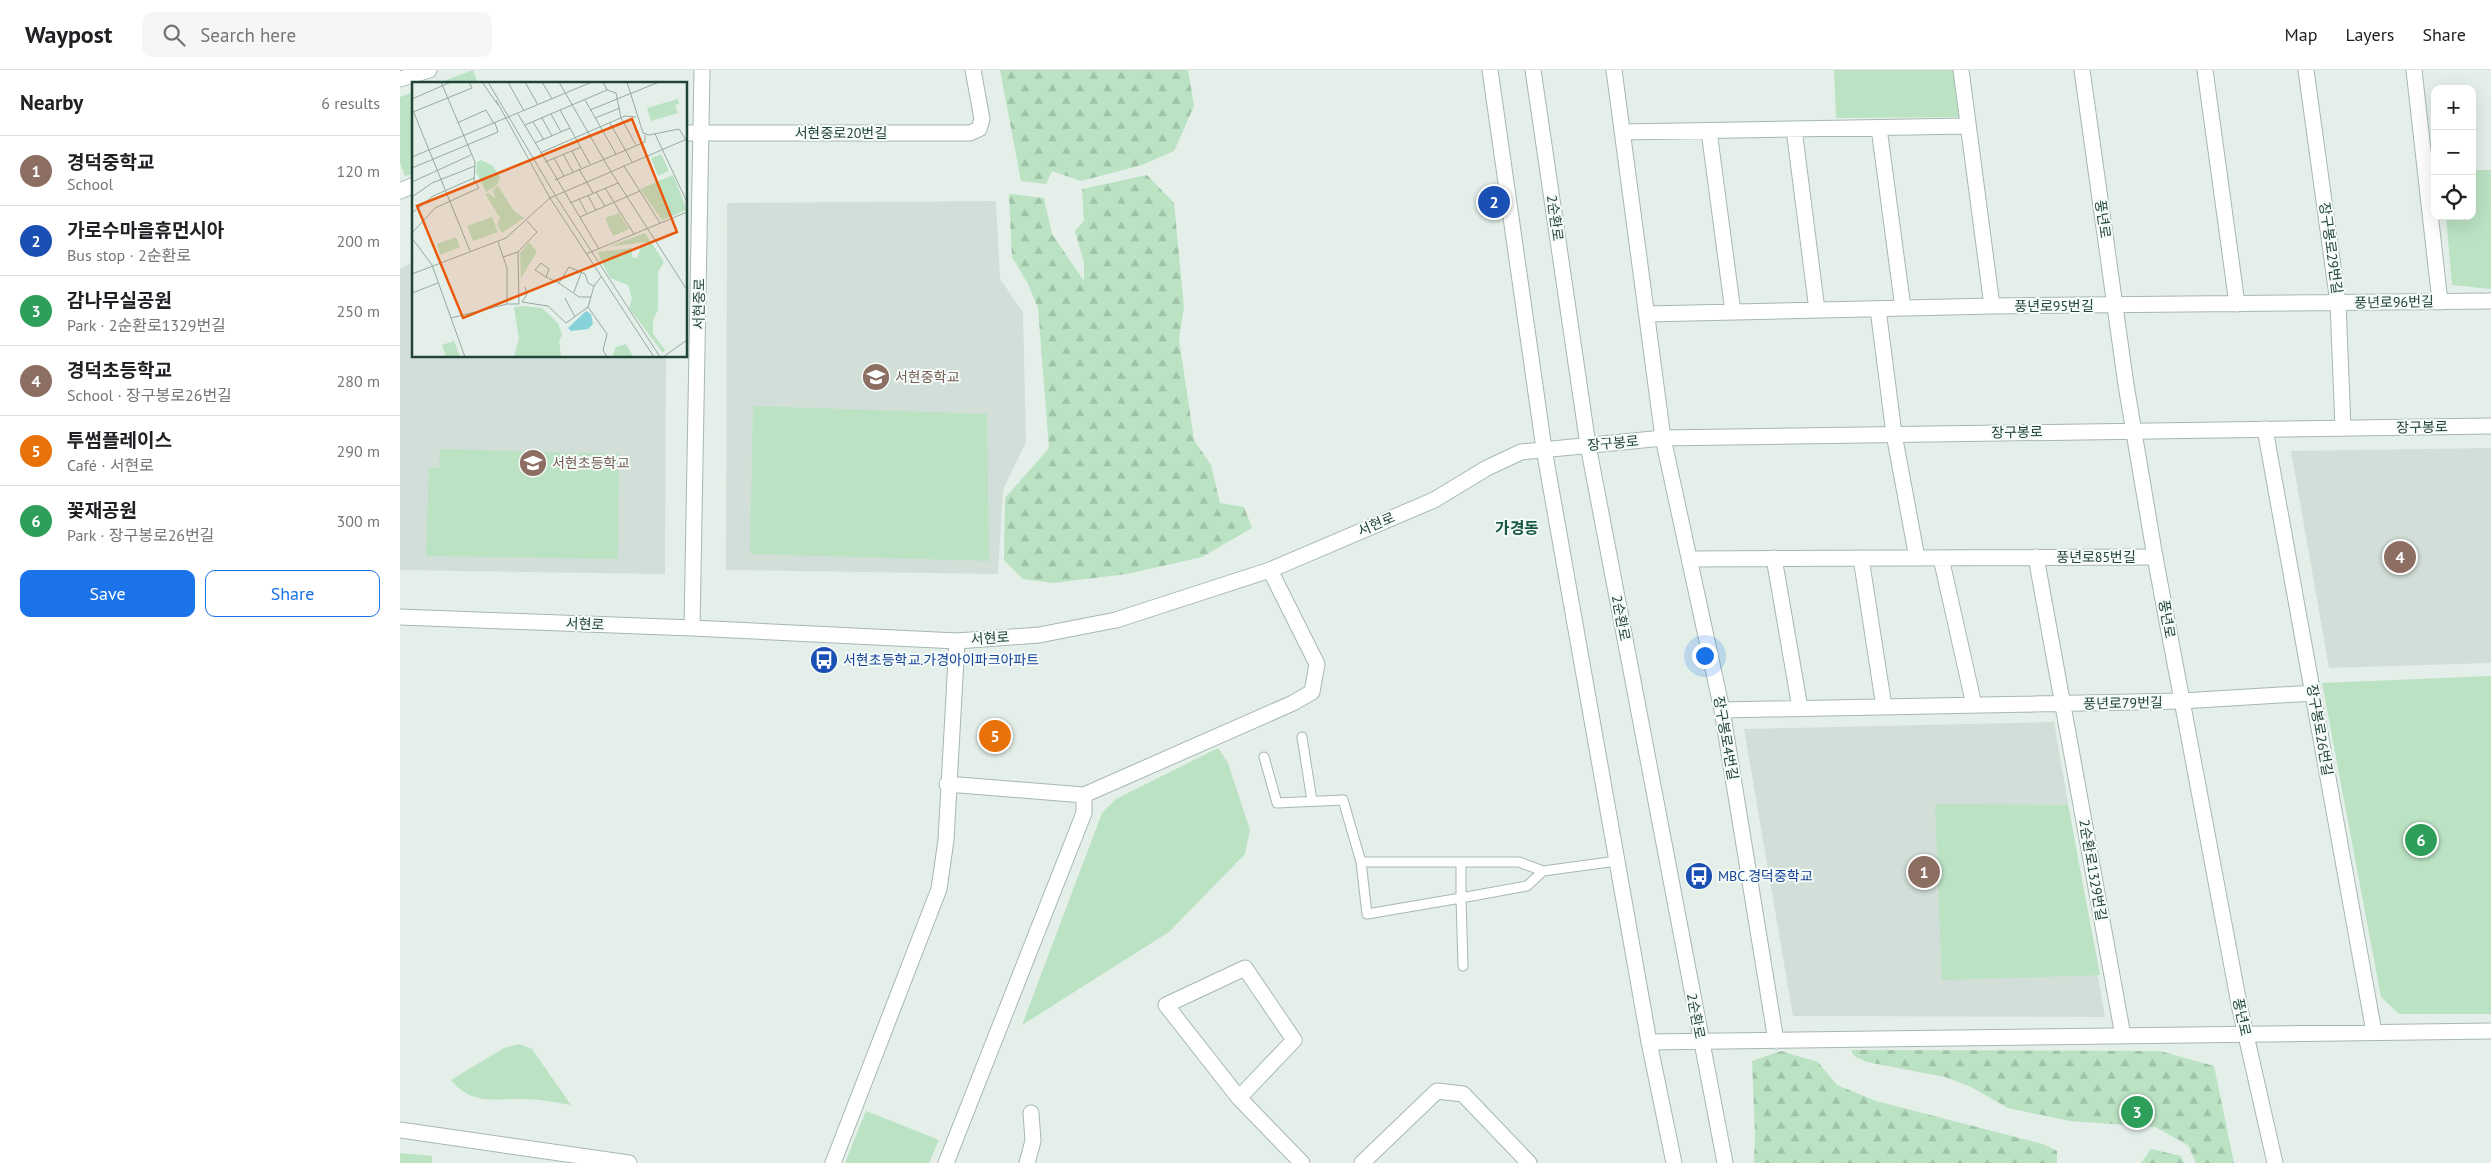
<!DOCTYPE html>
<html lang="en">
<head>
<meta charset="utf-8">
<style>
  :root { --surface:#fff; --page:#f6f6f6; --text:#202124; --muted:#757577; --line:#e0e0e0; --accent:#1a73e8 }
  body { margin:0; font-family:"PT Sans","Noto Sans KR",sans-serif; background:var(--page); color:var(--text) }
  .controls { position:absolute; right:15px; top:15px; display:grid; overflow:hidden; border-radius:10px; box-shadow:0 5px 20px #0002 }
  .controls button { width:45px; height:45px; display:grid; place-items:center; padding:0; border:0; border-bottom:1px solid var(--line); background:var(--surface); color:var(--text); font:25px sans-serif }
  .you { position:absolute; left:1304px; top:585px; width:18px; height:18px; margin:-12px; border:4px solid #fff; border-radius:50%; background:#1a73e8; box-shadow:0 0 0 8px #1a73e833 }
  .badge { display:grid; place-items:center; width:32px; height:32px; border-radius:50%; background:var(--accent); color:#fff; font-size:16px; font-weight:700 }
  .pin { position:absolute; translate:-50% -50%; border:2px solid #fff; box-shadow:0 1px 5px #0006 }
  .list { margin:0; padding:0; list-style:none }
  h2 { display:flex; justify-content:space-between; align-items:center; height:65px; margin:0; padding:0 20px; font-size:21px }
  h2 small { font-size:16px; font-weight:400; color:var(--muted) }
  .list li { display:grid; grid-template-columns:32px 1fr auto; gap:15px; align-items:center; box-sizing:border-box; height:70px; padding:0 20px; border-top:1px solid var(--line) }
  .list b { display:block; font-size:19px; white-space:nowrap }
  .list p { margin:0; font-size:16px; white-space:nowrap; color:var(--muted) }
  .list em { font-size:16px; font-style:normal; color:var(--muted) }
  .actions { display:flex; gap:10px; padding:15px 20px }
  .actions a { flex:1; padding:11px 0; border:1px solid var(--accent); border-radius:10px; text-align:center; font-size:18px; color:var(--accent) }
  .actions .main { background:var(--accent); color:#fff }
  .icon { flex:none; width:28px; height:28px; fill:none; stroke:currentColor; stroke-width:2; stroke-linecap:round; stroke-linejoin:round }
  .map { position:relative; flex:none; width:2091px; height:1093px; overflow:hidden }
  header { display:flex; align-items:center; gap:30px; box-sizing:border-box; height:70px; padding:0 25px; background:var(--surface); border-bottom:1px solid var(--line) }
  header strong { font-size:24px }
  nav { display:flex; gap:28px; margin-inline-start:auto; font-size:18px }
  .search { width:350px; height:45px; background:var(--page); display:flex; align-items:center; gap:12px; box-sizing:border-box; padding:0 18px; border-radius:10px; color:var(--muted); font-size:19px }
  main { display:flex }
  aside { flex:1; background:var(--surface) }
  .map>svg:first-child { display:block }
</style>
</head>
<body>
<header>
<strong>Waypost</strong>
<div class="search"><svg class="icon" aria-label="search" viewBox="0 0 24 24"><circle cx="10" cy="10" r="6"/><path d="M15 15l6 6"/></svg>Search here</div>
<nav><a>Map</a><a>Layers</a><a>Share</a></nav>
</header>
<main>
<aside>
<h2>Nearby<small>6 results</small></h2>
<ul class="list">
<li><span class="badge" style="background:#8d6e63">1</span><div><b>경덕중학교</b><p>School</p></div><em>120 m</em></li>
<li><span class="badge" style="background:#1a4fb4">2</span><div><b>가로수마을휴먼시아</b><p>Bus stop · 2순환로</p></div><em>200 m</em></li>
<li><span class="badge" style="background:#2e9e5b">3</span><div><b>감나무실공원</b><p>Park · 2순환로1329번길</p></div><em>250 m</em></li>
<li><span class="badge" style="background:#8d6e63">4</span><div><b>경덕초등학교</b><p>School · 장구봉로26번길</p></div><em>280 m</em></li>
<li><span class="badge" style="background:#e8710a">5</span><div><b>투썸플레이스</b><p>Café · 서현로</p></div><em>290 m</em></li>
<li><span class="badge" style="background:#2e9e5b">6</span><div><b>꽃재공원</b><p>Park · 장구봉로26번길</p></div><em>300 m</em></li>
</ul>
<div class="actions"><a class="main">Save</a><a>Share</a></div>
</aside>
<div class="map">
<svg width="2091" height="1093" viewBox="0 0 2091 1093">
  <defs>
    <pattern id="forest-firs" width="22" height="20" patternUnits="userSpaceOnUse" patternTransform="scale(1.25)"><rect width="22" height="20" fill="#bbe2c3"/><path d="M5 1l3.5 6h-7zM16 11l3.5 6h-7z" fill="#a0c3a8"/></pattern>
  </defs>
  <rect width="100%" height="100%" fill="#e4efe9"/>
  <path fill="#d2dfd8" d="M596,131L600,209L623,242L626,372L603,420L598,504L326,500L327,133Z
    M14,192V286H266L265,504L0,500V199Z
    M2091,378V593L1929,598L1891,381Z
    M1654,652L1705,947L1393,946L1344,659Z"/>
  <path fill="#bbe2c3" d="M73,0L78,14H36Z
    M1434,0H1553L1559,47L1436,48Z
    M14,22V103L5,106L0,93V27Z
    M2072,100H2091V219L2052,215L2046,146H2072Z
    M353,336L587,344L589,491L350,484Z
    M40,379L219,384L218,489L26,486L29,398H39Z
    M2091,606V944H1999L1981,927L1922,613Z
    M818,678L828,693L850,760L845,784L769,862L622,955L702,743L716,729Z
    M1535,734L1668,735L1700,905L1542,910Z
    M119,974L132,979L171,1035C155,1032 138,1029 121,1029C93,1029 72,1035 51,1010L104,978Z
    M466,1041L539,1070L529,1093H445Z
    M0,1083L32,1086V1093H0Z"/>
  <path fill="url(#forest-firs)" d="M600,0H788L794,36L774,81L742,95L681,111L652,101L646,114L621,111Z
    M747,105L774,133L784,237L779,269L794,370L811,395L820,433L844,437L852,458L802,487L727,504L653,513L623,509L604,490L605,428L649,378L638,238L628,214L612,187L609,124L644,128L652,164L684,211V193L675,161L684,151L682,119Z
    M1451,980L1760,981L1814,996L1834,1093H1796L1788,1075L1755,1057L1670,1051L1608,1038L1571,1017L1545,1007L1467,992L1454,986Z
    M1381,981L1418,992L1437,1015L1476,1031L1643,1074L1657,1081V1093H1354L1355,1062L1352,991Z
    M1751,1079L1781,1086L1784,1093H1741Z"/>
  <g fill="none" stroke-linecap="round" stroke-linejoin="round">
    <defs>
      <path id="service" d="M902,667L912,731
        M864,687L877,733L943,730L961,792
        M1061,792H961L967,844L1061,828L1063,896
        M1143,801L1127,816L1061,828V792H1119L1143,801L1217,791"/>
      <path id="minor" d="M1214,0L1263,368L1322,640L1376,971
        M1561,0L1592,236
        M1805,0L1837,234
        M1906,0L1938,233L1943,358
        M2014,0L2040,232
        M0,9L29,0
        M1479,58L1503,238
        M1394,59L1417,240
        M1309,61L1333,242
        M1222,62L1568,56
        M286,63H570L579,59L582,49L573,0
        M0,121L14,115
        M1478,239L1494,364L1517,488
        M1247,244L1592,236L2091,231
        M1865,359L1974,962
        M1636,487L1723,966
        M1374,488L1400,638
        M1461,488L1484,637
        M1541,488L1574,635
        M1289,489L1755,487
        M1322,640L1782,631L1913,623
        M547,714L684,725L893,633L912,622L917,594L870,500
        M1249,972L2091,961
        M839,1028L894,970L845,898L766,935L839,1028L902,1093
        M0,1060L229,1093
        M433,1093L539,819L546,770L557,571
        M546,1093L684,743V725
        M627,1093L633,1071L631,1043
        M962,1093L1037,1021L1063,1024L1129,1093"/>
      <path id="tertiary" d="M1090,0L1144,379L1249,972L1274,1093
        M1133,0L1188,375L1325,1093
        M1682,0L1726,315L1755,487L1840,939L1875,1093
        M0,547L292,558L557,571L639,565L716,550L870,500L1034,430L1087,398L1121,382L1263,368L2091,356
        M292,558L302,0"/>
    </defs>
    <use href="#service" stroke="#a6b8b0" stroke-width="11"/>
    <use href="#minor" stroke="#a6b8b0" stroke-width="17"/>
    <use href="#tertiary" stroke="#a6b8b0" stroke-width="17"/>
    <use href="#service" stroke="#fff" stroke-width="9"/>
    <use href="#minor" stroke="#fff" stroke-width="15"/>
    <use href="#tertiary" stroke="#fff" stroke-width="15"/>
  </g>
  <defs>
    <symbol id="school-disc" viewBox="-11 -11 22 22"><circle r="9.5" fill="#8d6e63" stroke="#f5fbf8"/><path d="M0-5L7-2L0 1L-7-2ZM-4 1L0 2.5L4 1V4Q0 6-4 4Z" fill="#fff"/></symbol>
    <symbol id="bus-disc" viewBox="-11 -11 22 22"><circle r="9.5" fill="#1a4fb4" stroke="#f5fbf8"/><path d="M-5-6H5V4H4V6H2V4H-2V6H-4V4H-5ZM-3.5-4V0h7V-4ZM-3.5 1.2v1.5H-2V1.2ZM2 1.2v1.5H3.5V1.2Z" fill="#fff"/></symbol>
  </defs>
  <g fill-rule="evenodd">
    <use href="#school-disc" x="460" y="291" width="32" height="32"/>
    <use href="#school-disc" x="117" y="377" width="32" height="32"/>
    <use href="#bus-disc" x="408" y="574" width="32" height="32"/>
    <use href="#bus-disc" x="1283" y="790" width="32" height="32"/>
  </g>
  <g text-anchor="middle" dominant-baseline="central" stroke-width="4" stroke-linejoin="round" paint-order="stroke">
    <g font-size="14" fill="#214338" stroke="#f5fbf8">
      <text x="441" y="63">서현중로20번길</text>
      <text transform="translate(1155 148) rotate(82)">2순환로</text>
      <text transform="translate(1703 149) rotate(82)">풍년로</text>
      <text transform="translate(1931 178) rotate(82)">장구봉로29번길</text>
      <text transform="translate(1994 232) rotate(-1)">풍년로96번길</text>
      <text transform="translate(299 234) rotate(-89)">서현중로</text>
      <text x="1654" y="236">풍년로95번길</text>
      <text transform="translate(2022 357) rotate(-1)">장구봉로</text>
      <text transform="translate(1617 362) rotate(-1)">장구봉로</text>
      <text transform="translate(1213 373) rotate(-5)">장구봉로</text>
      <text transform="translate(976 454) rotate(-23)">서현로</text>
      <text x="1696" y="487">풍년로85번길</text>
      <text transform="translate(1221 548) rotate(79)">2순환로</text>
      <text transform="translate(1767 549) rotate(80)">풍년로</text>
      <text transform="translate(185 554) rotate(2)">서현로</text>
      <text transform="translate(590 568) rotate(-4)">서현로</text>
      <text transform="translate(1723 633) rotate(-1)">풍년로79번길</text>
      <text transform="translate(1920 660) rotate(80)">장구봉로26번길</text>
      <text transform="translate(1326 668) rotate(80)">장구봉로4번길</text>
      <text transform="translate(1693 800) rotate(80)">2순환로1329번길</text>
      <text transform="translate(1296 946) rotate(79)">2순환로</text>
      <text transform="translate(1842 947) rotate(78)">풍년로</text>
    </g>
    <g font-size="14" fill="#785e54" stroke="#f5fbf8" text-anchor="start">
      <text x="495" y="307">서현중학교</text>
      <text x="152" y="393">서현초등학교</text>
    </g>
    <g font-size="14" fill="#164399" stroke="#f5fbf8" text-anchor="start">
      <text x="443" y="590">서현초등학교.가경아이파크아파트</text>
      <text x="1318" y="806">MBC.경덕중학교</text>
    </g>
    <g font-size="16" font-weight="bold" fill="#1a5845" stroke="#f5fbf8">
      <text x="1117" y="458">가경동</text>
    </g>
  </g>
  <g transform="translate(12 12)">
    <rect width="275" height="275" fill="#e4efe9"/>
    <path d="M266,17L267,22L263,23L266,31L239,39L235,26ZM249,72L257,89L246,94L239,76ZM261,93L275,128L250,138L228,107ZM207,131L217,147L201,154L193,136ZM80,135L86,150L61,159L55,144ZM44,155L48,165L28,173L25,162ZM117,160L125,170L109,196L108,171ZM42,259L48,275H34L30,263Z" fill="#bbe2c3"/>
    <path d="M69,78L81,84L88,95L85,103L74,110L64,90L65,80ZM86,104L102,129L112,136L90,151L85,143L88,136L73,112L77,111L84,117L80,108ZM233,151L252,180L246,190V228L241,238V252L253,268L251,271L217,226L220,216L216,203L198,196L185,170L220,166V175L225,176L230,162L236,165L234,160L195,165ZM112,224L130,226L146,241L150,253L147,259L149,274L102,275L107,257L102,225ZM214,262L221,275H200L204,265Z" fill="#bbe2c3"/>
    <path d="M174,229L179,232L181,242L176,247L159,249L156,246Z" fill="#87d1d9"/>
    <path fill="none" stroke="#96aaa2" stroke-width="1" d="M70,0L86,23M76,0L143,113L248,275M96,0L112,29M113,0L126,23M130,0L140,17M147,0L196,85L275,208M191,0L195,8L204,11L209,36L224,63M215,0L231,51L237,53L267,47L274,58M0,17L39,0M84,18L138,116L242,275M173,18L204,72M0,26L58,169M148,28L178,82M178,28L247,0M1,30L60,6L57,0M106,32L187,167M139,32L149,50M130,36L140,54M183,36L208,26M121,40L132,58M45,41L74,28L82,42M198,41L220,80M113,43L195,8M243,52L275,120M123,61L158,46M160,69L169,86M128,71L213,34L224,35M151,72L161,90M0,75L180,0M142,76L152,94M133,80L169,65M212,84L248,141M0,86L86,50L83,41M167,87L181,111M143,98L233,60V53M0,100L59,73M193,106L222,152M184,110L193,124M176,114L184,128M0,115L20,101L63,84M167,117L175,132M158,121L206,101M0,131L21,114L62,96M168,135L228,109M0,151L23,126L67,106L62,98L63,80L29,0M0,156L20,183L53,275M174,172L275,130M91,175L106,170L125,150L115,139M0,192L94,156L138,116L275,57M134,195L137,187L129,181L123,188L134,195L147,201M113,205L115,212L110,220L136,224L154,241L176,225M162,210L169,191M0,211L26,201M179,215H167L147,201L157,185L173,192L176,201L182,204M153,216L163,235M95,222H107L106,170M176,225L195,252L191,268L195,275M176,225L182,204L189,195M39,236L95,222V186L86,160M251,275L275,258"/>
    <path fill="#e8590c" fill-opacity="0.15" stroke="#e8590c" stroke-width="2.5" d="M220,37L265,150L51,236L5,124Z"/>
    <rect width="275" height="275" fill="none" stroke="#214338" stroke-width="2.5"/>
  </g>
</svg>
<div class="controls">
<button>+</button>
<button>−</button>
<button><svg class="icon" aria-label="locate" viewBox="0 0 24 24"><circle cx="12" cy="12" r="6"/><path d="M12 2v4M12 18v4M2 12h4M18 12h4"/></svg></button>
</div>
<div class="you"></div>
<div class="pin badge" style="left:1524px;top:802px;background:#8d6e63">1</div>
<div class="pin badge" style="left:1094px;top:132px;background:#1a4fb4">2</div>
<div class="pin badge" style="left:1737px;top:1042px;background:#2e9e5b">3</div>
<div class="pin badge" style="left:2000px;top:487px;background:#8d6e63">4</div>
<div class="pin badge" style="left:595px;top:666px;background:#e8710a">5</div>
<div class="pin badge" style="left:2021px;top:770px;background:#2e9e5b">6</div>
</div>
</main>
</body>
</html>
